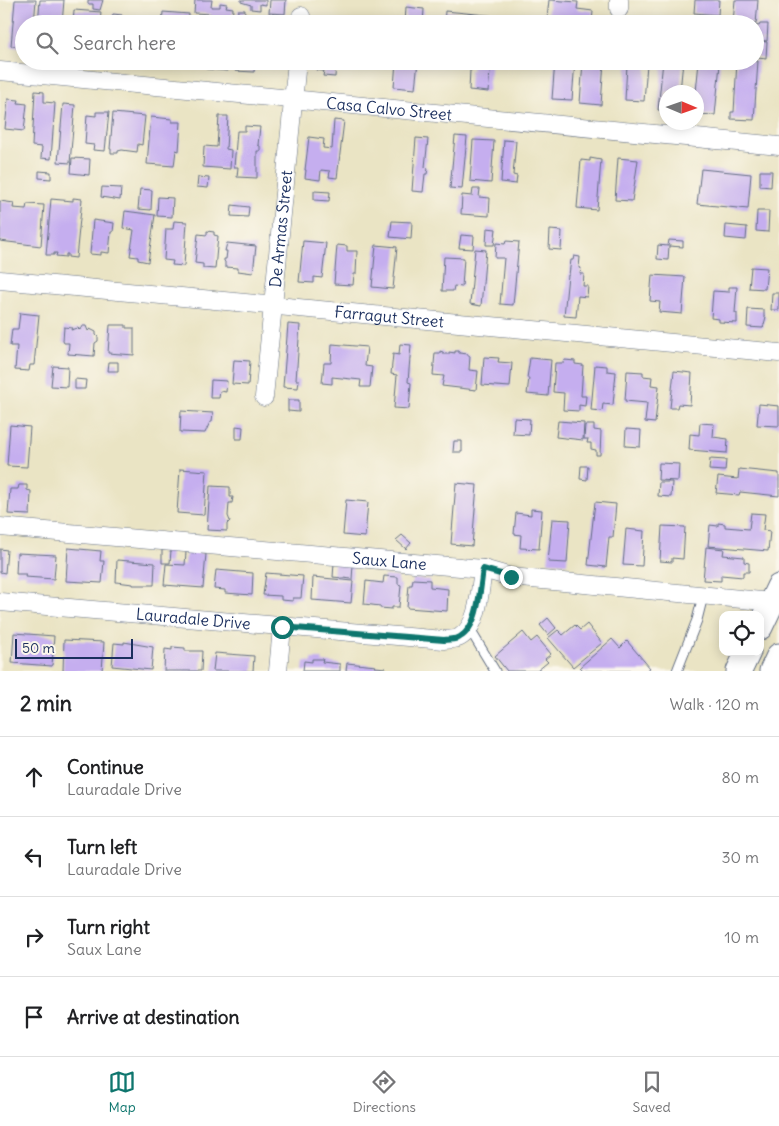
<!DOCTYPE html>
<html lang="en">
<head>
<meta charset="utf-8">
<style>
  :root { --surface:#fff; --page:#f2f2f2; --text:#202124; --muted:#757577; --line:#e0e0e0; --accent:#0f766e }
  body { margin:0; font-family:Delius,sans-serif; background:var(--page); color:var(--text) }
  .controls { position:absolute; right:15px; bottom:15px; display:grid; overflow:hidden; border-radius:10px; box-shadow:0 2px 12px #0003 }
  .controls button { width:45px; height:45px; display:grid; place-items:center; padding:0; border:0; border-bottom:1px solid var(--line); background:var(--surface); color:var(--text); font:25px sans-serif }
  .compass { position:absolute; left:659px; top:85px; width:45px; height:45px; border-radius:50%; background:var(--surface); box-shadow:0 2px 12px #0003; rotate:92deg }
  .scale { position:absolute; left:15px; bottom:12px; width:118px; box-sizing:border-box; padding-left:5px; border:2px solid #1b2f5e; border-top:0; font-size:14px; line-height:18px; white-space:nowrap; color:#1b2f5e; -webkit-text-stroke:4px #fbf7ec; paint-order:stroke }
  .stop { position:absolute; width:15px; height:15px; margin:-11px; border:4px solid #0f766e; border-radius:50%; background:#fff }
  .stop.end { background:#0f766e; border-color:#fff; box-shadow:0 1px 5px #0008 }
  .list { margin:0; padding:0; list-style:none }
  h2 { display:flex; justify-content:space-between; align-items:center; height:65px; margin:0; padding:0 20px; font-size:21px }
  h2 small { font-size:16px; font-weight:400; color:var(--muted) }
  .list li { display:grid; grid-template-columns:32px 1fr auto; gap:15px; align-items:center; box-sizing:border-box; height:80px; padding:0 20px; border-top:1px solid var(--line) }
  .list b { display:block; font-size:19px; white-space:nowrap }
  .list p { margin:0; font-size:16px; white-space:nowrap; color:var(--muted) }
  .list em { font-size:16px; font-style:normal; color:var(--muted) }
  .icon { flex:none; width:28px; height:28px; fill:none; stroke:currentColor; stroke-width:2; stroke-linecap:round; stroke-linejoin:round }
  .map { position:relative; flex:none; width:779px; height:671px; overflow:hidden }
  .search { position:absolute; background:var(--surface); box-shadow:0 2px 12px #0003; left:15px; right:15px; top:15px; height:55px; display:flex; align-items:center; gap:12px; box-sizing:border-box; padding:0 18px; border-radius:28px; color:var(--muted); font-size:19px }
  .sheet { height:385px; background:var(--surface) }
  nav { display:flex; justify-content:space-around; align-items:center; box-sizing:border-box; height:70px; border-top:1px solid var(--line); background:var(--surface); font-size:14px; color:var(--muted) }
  nav a { display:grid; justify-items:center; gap:2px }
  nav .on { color:var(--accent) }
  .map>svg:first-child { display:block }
</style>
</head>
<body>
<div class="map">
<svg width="779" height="671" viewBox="0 0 779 671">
  <rect width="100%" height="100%" fill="#fbf7ec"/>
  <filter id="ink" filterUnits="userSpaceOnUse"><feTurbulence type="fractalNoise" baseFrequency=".02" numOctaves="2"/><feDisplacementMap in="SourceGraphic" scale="10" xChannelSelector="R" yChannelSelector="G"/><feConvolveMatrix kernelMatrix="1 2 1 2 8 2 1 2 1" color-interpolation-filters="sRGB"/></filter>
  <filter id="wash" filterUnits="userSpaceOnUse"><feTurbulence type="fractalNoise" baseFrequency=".0096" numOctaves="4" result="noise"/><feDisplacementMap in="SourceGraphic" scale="20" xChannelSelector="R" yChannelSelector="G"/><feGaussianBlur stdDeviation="1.12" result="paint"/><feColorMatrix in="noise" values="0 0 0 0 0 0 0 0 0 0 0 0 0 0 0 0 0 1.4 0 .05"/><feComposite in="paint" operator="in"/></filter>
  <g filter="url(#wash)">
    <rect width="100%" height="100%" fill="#eae4c4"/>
    <g id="blocks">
      <path fill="#c5aeef" d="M15,0H36L34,24H24V47L11,46Z
        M40,0H64L62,24H38Z
        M88,0H103L100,10L93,9V4H88Z
        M195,0H212L211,7H220V3L227,4L226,7L233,8L232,24H210L211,14L194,13Z
        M241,0H266V5L260,4V10L251,9V5L241,2Z
        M270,0H286L285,14L269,13Z
        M549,0L578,2L577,9L593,11L592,23L547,19Z
        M695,0H719L718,15L694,13Z
        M735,0H758L756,24L733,22Z
        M406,7L424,9L423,24H405Z
        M74,10L101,12L100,24H73Z
        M238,10H245L243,24H237Z
        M445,11L497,16V24H444Z
        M163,12L189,14L188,24H162Z
        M113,14L122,15V20L135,22V24H110Z
        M760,24H768L767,41L755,40V25L759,26Z
        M759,41L767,42L766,58L758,57Z
        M207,61H228V71L206,69Z
        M235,61H255L254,72L235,71Z
        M314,61H336L335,77L323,76L324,71L316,70Z
        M396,61H418L415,89L394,87Z
        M470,61H491L488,92L469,90L470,70H472V66H470Z
        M555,61H575L572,100L552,99Z
        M583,61H604L601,105L580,103Z
        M663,61H683L680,92H666V111L658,110Z
        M706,61H714V63L720,64L715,115L696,114V92L699,62L706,63Z
        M737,61H758L754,120L731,119V112H734Z
        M632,63L647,64L644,101L625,100L627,65L632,66Z
        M35,91L44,92V102L55,103L51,159L41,158L42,147L32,146Z
        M8,99L19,100L18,103L27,104L24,131L5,129Z
        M63,104L75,105L70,163L58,162Z
        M96,112H109L105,151L93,150L94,145L85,144L87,115L96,116Z
        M113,113L145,116L142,145L138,144L137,152L122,150L118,151V153H111V149H110Z
        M219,116H228L226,149L231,150L230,169L203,167L204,146L217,147Z
        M151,117L172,119V122H181L179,151L176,150L174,166L147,164Z
        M334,120L344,121L337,178L329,177L330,171L321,170L320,180L305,178L306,170H305L309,137L324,139L323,148L332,149Z
        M245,126L260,127L258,145L260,146V151H257V178L237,177L238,167H234L237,131H245Z
        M455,136L467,137L462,189L450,188Z
        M416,138L428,139L425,167L428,168L427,174H425L423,192L412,191Z
        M473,140L494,141L491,183L470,181Z
        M504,140L516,141L513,175L517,176L516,184L501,182Z
        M72,158L90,159L89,175L71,173Z
        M590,158L601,160L597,210L577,208L581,160L590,161Z
        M618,158L638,160L632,201L615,200Z
        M701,169L751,174L748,209L697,204Z
        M39,171L51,172V179L39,178Z
        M760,171H772L771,187L760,186Z
        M198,177L209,178L208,188L197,187Z
        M102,187L121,188L120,200L101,197Z
        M140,189L152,190L151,210L138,209Z
        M473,189H480L479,197L490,198L489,216L461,214L462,195L472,196Z
        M314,191L330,192L329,201L314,200Z
        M158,197L173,198L172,217L157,216Z
        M73,198L82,199L76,258L68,257V254H66V257L56,256L57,253H54V255H46L51,199L73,201Z
        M0,201L14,203L13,208L26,209L27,204L44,205L41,246L0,241Z
        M232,205L249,207L248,217L231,216Z
        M125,211L155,215L148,262L138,260V257L130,256L134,230L123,228Z
        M757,211H769L768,232L756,231Z
        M93,220L114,223L113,232H111L109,253L101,252V255L90,254Z
        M174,221L187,222L184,266L172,265L173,261L164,260L166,229H173Z
        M392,221L412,222L411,239L390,237Z
        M726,225L747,227L746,240L725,238Z
        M487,228L496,229L494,245H486Z
        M550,230L562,231L561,250L549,249Z
        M207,231L214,232V235L218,236L215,269L203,268V264L195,263L198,234L207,235Z
        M461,235L474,236L473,249L459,248Z
        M669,240L683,241V247L669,246L668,260L657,259L658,245L668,246Z
        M303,241L326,243L322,278L314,277V283L299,282Z
        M506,241L519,242L513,305L500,304L504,258H495L496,243L505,244Z
        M227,243L256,246L253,273L238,271V268L225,267V262L224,261V259H226L227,251H225Z
        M337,245L347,246V251H357L356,274H354L353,285L334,284Z
        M376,245L397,247L393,289L372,287Z
        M475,249L486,250L481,306L470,304Z
        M574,256L580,257L579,268H581L580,274H584L583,286H588L587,297L578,296L576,317L564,316L568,275H569L571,260H573Z
        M444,257L464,258L462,287L454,286L453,291H442Z
        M751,267L767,268L765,289L749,288Z
        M652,275L685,277L682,314L659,312L660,302L650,301Z
        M729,287H737L735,313H737V323L719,322V319L711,318L713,291L729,292Z
        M772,293H779V310H771Z
        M748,309L764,310V317H766L763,328L747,327Z
        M20,313L39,315L34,365H30L29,371L15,370L17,346H10L12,329H18Z
        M288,324L300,325L296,380H299L298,388L283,387Z
        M110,325H126V328H134V355L108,353Z
        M82,326H86L88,331L90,329L96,332V335L98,337V341L95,343L94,356L68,354L69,343H64L63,341L64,327L72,328L71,330L78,328L80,330Z
        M332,344L367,347L365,366L372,367L370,387H360L361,380L332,377V384L322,383L324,363H331Z
        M400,344L411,345L408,382L411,383L409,409L394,408L397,375L391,374L393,354L399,355Z
        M440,351L443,352V354H449V352L455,353V351H459V353L468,354V356H470L469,370L478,371L476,390L442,386L444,376L433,375L435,353H440Z
        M484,357L499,358L498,362L512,363L510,387L482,385Z
        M530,358L551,360L548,396L527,394L529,378H527Z
        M234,360L250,361L248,385L232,384Z
        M565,360L575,361V364L583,365L581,396H586L585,406L579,405V411L563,410L564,393L553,392L555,363H564Z
        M109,362H118V371H108Z
        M595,365L607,366V371L616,372L613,405L603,404L602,411L591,410Z
        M53,366L68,367L67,387L51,386Z
        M627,371L643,372V376L652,377L651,385L659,386L655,423L645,422L647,403L625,401Z
        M674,371L692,373L690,405L678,404L677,408H670Z
        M75,379L86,380L85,389H75Z
        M211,380L227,381L226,392L220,391L219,398H210Z
        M288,400H299V412L288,411Z
        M759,404L779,406V426L757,425Z
        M181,411L213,413L212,422H210L205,433L180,432Z
        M514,418L530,419L529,435L513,434Z
        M558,421L584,423L583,440L556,437Z
        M700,423L714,424L713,437L728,439L727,453L689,450L690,434L699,435Z
        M10,425L30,427L27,467L7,466Z
        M585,425H594V430L601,431L600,455H596V450L591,449V443H587L588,439H584Z
        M236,426L243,427L242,439H236Z
        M626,429L641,430L640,447L625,446Z
        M454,441H462V452H453Z
        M710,459L726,460L725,471L709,470Z
        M659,463L679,464L678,481L658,480Z
        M581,466H588L587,480L580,479Z
        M180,469L207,471L204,515L177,513Z
        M739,469L779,473V496L740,492L739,495L716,493L718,477L738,479Z
        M659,482H672L671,497L658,496Z
        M456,483L477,485L472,546L451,544Z
        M19,485H27V490L31,491L30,515L8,514L10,489H18Z
        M210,486L230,487V497H233L232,503H229L228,516L230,521L227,524V531L207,530Z
        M346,500L368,502L365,537L343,535Z
        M595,502L616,504L613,537H609L606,567L588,565Z
        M531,509L542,510L539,549L520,548L521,535L514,534L516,513L531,515Z
        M751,513L765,514L763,530L770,531L768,551L708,546L710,525L718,526V523L725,524V527L749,529Z
        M552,519L570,520L567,563L548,562Z
        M662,526L685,527L683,559L672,558V562L660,561Z
        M626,529L644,531L642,566L623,565Z
        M402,535L411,543L406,549L396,540Z
        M706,547L724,549L723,555L744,557V562L749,563V572H743V577L721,575V581L703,580Z
        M68,548L101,551L100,561H104L102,583L66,581Z
        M0,549L7,550L5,573L0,572Z
        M162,550H171L170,563H162Z
        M186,552L206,554L203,588L164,585L166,564L185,565Z
        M17,553L56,555L54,579L25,577L26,574H16Z
        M117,560L155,563L154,585H133V584L116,582Z
        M334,563L353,565L352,579L333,577Z
        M216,570L253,573L252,595L225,593V590L214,589Z
        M266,573L303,576L301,598H293V601L281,600V596L263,595Z
        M384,576L398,577V584L401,585L399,607H392V609L380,608V606L364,604L366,581L383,583Z
        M313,577L353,581L351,603L312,600Z
        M413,579L430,580V587L448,589L447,611L407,608L409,585H412Z
        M548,618L556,628L548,635L540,625Z
        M587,624L602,643L573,667L548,638L558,630L563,635L575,625L580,630Z
        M523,632L531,642L537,637L551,654L545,659L548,662L537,671H507L495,656Z
        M14,633L54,636L52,666L12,663Z
        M612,639L620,648L627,641L650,668L646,671H584L580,667Z
        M64,640L104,642L102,671H63Z
        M124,642L153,647L151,670L112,666L114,643L124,644Z
        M172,647L185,648V651H202L201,671H164L165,649L172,650Z
        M215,653L254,656L253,671H213Z
        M312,659H323L322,662L340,664V671H303L304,661L312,662Z
        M347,663L376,666L375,667L386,668V671H346Z"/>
    </g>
  </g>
  <g filter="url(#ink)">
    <use href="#blocks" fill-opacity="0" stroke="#636e82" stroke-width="1"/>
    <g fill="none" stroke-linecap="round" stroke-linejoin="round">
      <defs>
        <path id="lane" d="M469,628L495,671
          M677,671L697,620L703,596"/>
        <g id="street">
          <path d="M619,9V0"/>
          <path d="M300,24L301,16"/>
          <path id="s1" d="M0,71L779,146"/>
          <path id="s2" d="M0,280L779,353"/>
          <path id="s3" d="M264,397L297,61"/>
          <path id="s4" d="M0,527L483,569L511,577L772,602L779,604"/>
          <path id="s5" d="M0,602L444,640C449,639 456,640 460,637C479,626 480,588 483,569"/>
          <path d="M278,671L282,627"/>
        </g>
        <path id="secondary" d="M760,627L779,587
          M739,671L748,652
          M772,671L779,656"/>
      </defs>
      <use href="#lane" stroke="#636e82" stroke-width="11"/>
      <use href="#street" stroke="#636e82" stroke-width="19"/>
      <use href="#secondary" stroke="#636e82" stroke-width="27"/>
      <use href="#lane" stroke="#fff" stroke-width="9"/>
      <use href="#street" stroke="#fff" stroke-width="18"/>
      <use href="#secondary" stroke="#fff" stroke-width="25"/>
    </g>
  </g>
  <g fill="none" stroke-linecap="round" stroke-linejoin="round" filter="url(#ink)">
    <path stroke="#0f766e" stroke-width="6" d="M282,627L444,640C449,639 456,640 460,637C479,626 480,588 483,569L511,577"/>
  </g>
  <g text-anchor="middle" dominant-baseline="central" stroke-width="4" stroke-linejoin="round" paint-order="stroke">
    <g font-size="16" fill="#1b2f5e" stroke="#fbf7ec">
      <text stroke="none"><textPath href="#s1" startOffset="391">Casa Calvo Street</textPath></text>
      <text stroke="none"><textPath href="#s3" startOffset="169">De Armas Street</textPath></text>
      <text stroke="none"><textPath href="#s2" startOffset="391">Farragut Street</textPath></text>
      <text stroke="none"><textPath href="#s4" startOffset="391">Saux Lane</textPath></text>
      <text stroke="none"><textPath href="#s5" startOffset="194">Lauradale Drive</textPath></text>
    </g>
  </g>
</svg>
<div class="controls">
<button><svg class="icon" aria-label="locate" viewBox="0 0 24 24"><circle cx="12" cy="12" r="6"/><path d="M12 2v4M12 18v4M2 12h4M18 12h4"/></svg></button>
</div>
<svg class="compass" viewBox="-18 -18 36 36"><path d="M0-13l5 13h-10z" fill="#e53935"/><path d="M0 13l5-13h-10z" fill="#757577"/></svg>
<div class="scale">50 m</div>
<div class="stop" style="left:282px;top:627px"></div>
<div class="stop end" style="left:511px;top:577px"></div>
<div class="search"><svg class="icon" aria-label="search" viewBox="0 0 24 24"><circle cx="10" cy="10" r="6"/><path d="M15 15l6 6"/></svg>Search here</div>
</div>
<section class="sheet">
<h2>2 min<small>Walk · 120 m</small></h2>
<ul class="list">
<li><svg class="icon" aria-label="ahead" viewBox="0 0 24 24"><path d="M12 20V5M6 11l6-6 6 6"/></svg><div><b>Continue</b><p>Lauradale Drive</p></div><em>80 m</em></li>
<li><svg class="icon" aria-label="left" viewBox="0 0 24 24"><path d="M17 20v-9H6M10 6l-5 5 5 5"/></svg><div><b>Turn left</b><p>Lauradale Drive</p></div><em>30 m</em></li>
<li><svg class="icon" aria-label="right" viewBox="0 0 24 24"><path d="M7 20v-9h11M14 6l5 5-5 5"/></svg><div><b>Turn right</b><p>Saux Lane</p></div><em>10 m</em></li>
<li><svg class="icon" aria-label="arrive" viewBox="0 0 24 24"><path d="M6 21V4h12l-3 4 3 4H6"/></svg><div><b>Arrive at destination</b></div></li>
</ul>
</section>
<nav>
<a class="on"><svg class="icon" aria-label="map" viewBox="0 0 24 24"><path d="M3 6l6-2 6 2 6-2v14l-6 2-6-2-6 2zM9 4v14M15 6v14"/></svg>Map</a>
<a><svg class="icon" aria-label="directions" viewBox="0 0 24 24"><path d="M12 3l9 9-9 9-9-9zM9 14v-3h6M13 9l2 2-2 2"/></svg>Directions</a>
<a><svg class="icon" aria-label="saved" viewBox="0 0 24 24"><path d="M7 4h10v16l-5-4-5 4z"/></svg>Saved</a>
</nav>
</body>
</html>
